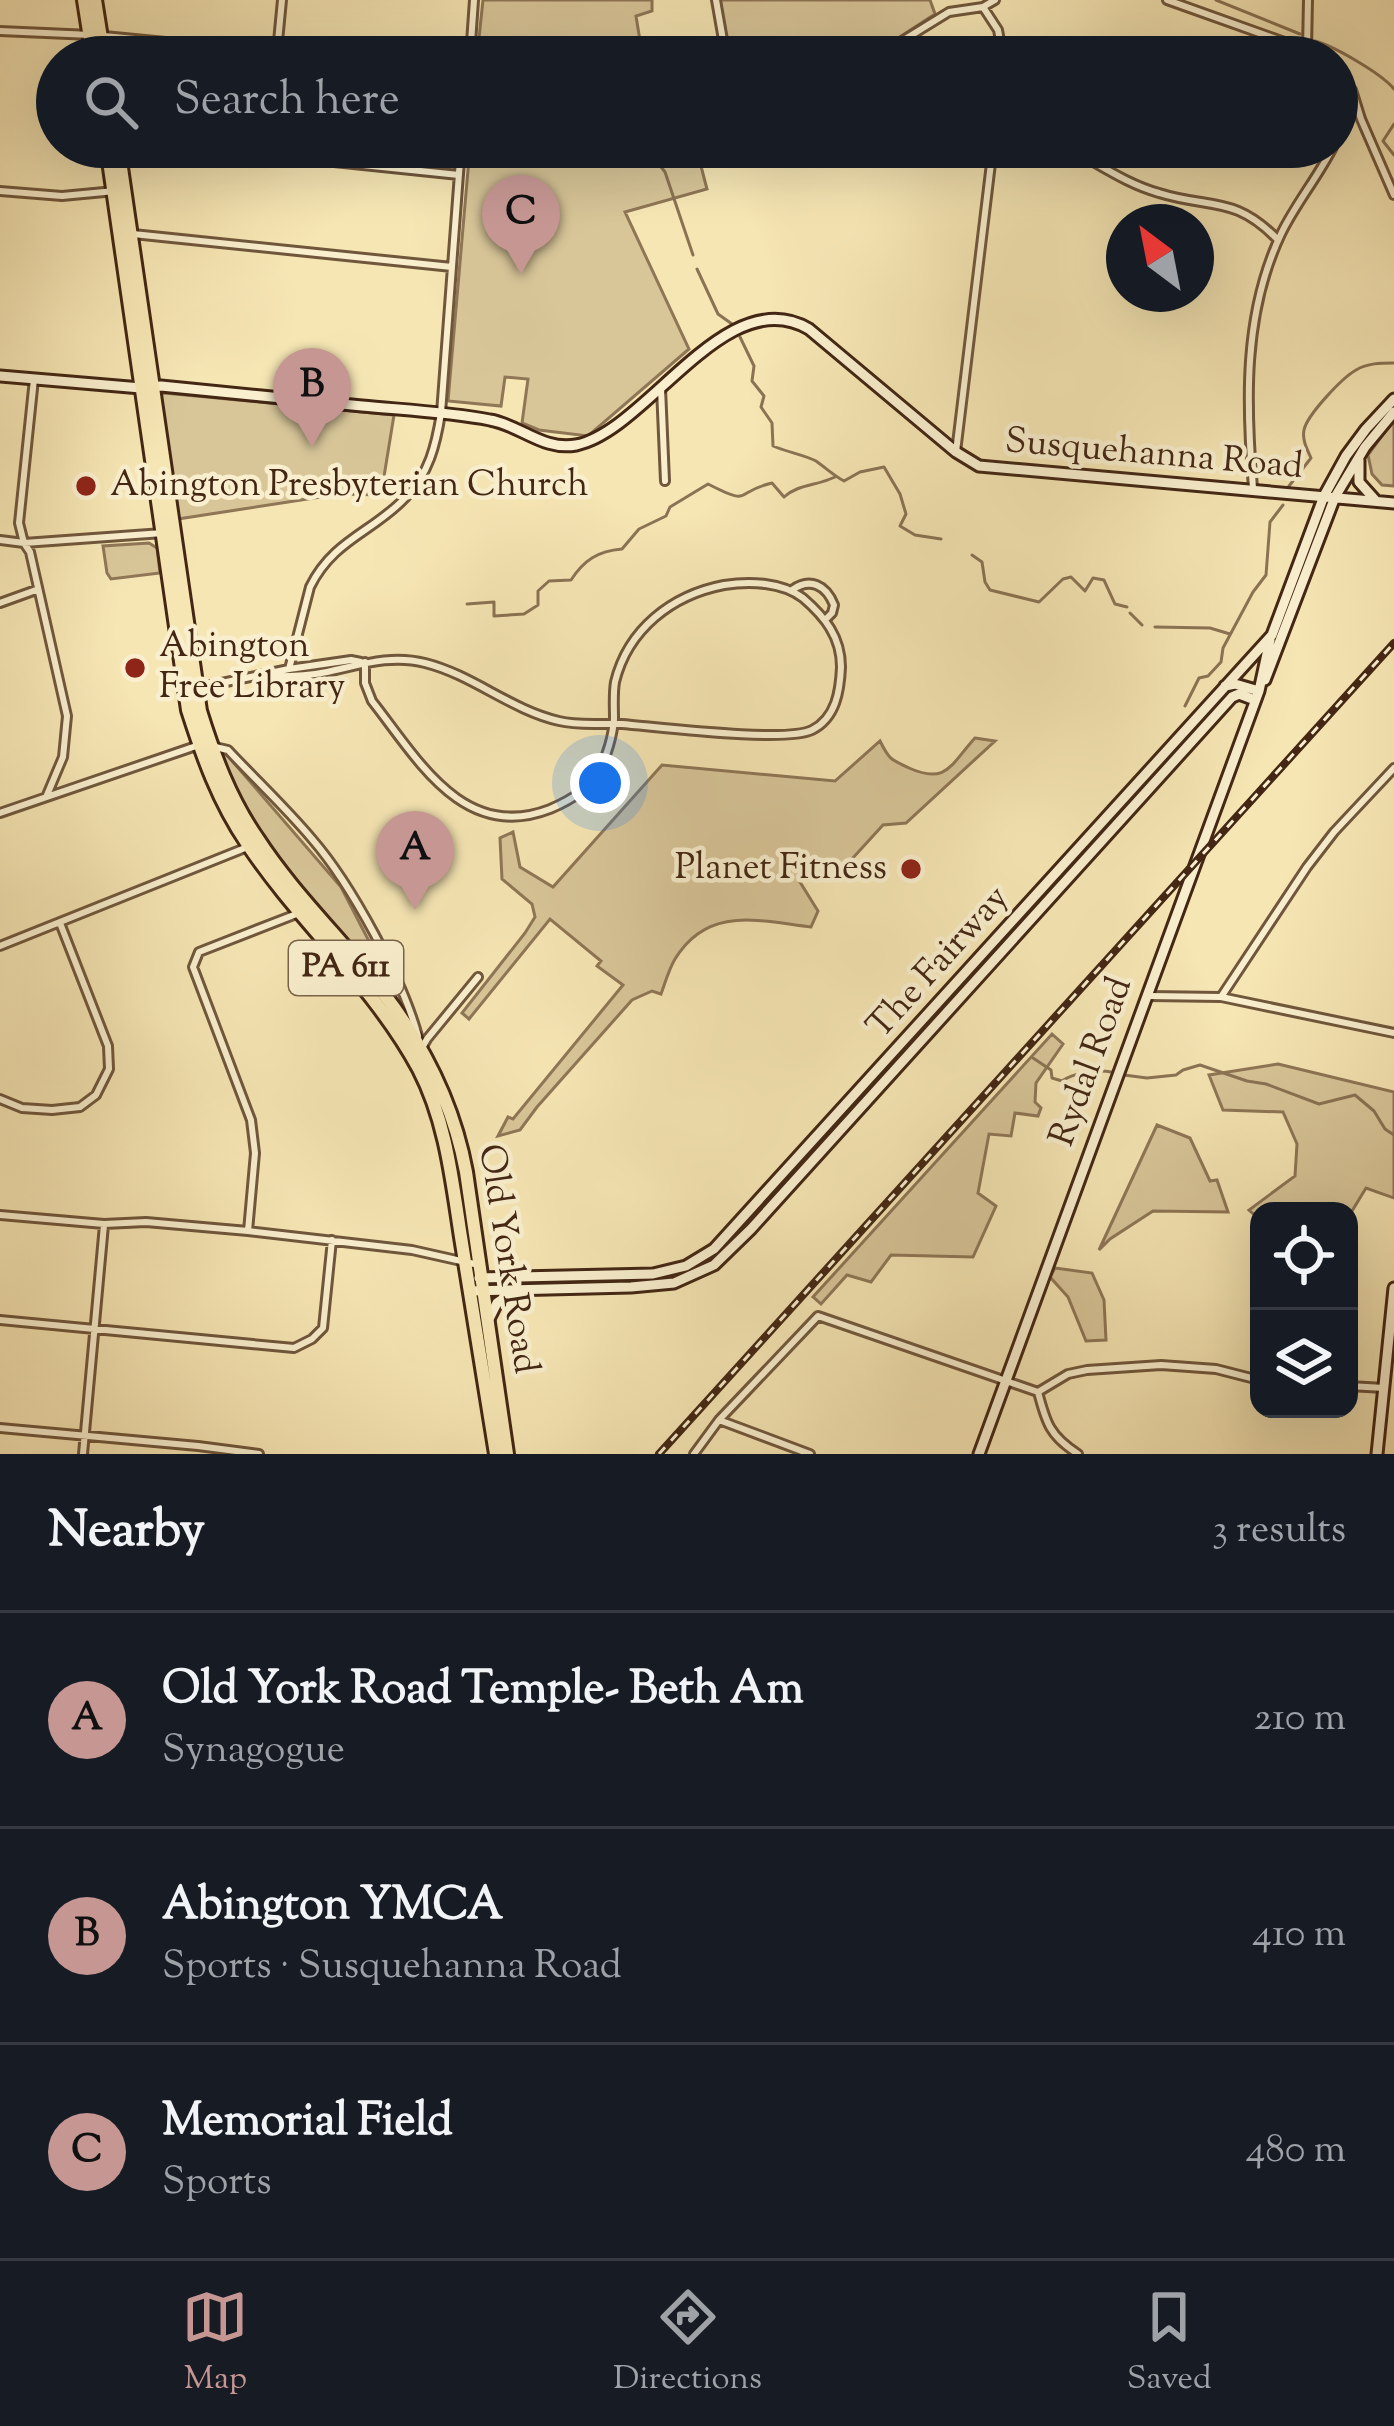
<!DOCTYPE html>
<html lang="en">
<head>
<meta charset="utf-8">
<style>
  :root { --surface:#171b24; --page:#242831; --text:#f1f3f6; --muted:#9ea1a6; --line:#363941; --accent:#c59692 }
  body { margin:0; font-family:"Sorts Mill Goudy",serif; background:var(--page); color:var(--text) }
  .controls { position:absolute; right:36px; bottom:36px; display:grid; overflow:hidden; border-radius:24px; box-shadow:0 12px 48px #0002 }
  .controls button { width:108px; height:108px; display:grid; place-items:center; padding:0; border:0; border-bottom:3px solid var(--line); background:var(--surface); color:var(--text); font:60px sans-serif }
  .compass { position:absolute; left:1106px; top:204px; width:108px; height:108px; border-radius:50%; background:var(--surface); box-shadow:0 12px 48px #0002; rotate:328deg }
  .you { position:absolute; left:600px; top:783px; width:42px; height:42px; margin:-30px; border:9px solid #fff; border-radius:50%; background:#1a73e8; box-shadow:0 0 0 18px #1a73e833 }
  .badge { display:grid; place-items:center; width:78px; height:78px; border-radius:50%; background:var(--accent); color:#111; font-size:39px; font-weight:700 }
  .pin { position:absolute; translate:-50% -99px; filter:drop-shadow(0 3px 6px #0008) }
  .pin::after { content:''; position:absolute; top:63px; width:42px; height:36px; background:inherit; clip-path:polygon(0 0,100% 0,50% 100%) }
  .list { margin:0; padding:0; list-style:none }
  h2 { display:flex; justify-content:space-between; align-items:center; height:156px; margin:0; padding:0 48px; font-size:51px }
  h2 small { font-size:39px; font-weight:400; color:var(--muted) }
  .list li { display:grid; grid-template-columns:78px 1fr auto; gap:36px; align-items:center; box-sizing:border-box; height:216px; padding:0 48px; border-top:3px solid var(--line) }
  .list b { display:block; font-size:45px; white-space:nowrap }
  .list p { margin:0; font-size:39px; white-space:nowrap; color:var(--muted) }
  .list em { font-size:39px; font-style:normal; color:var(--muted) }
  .icon { flex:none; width:66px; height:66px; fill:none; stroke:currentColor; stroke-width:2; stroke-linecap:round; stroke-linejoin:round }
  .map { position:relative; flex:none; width:1394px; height:1454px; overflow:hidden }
  .search { position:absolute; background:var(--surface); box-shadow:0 12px 48px #0002; left:36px; right:36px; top:36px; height:132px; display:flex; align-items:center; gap:30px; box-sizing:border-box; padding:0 42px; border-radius:66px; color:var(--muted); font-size:45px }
  .sheet { height:804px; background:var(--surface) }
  nav { display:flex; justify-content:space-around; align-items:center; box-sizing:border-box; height:168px; border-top:3px solid var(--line); background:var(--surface); font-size:33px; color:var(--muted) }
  nav a { display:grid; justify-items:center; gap:6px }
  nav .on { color:var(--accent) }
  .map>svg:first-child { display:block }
</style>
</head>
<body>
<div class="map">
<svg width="1394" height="1454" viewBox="0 0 1394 1454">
  <rect width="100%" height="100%" fill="#f6e6b4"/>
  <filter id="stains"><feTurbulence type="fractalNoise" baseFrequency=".00167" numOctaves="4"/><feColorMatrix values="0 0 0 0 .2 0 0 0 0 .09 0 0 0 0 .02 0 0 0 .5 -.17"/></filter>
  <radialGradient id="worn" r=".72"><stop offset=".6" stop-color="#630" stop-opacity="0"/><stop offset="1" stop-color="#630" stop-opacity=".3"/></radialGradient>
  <path fill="#d8c699" stroke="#8e7656" stroke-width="3" d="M483,0H652V11L636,16L642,53L646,57H477Z
    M720,0H930L935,14L869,57H730Z
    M470,147H696L707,189L625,212L689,349L588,436L539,430L522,423L528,379L505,377L501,406L448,401Z
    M164,393L394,415L381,495L340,494L178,519L161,395Z
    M1394,419V486L1382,485L1372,474L1368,455Z
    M149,543L157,548L160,573L111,579L107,573L103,546Z
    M975,738L995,741L906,823L883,825L841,871L817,860L800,882L818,911L811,927C759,921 708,905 675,959C669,969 665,983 661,994L652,991L632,1000L537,1107L520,1130L498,1136L508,1117L513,1119L623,985L597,966L601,961L550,919L469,1019L462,1013L525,933L535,917L532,904L502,879L500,838L513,832L520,867L553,887L662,765L835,781L880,741C889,759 890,759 909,768C947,785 951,764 975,738Z
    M223,754L227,755L341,887L388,978L386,985L382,986L263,841L245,813L220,755Z
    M1052,1034L1063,1044L1036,1083L1035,1102L1041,1108L1038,1116L1015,1113L1011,1136L989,1134L978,1193L996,1206L973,1257L891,1255L871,1282L847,1275L821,1304L813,1297Z
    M1278,1064L1394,1092V1198L1366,1188L1349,1216V1211H1259V1219L1249,1210L1295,1176L1297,1144L1283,1112L1223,1110L1209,1075Z
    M1157,1125L1190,1138L1210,1181L1217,1180L1228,1212L1153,1211L1110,1239L1099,1250Z
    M1055,1268L1092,1273L1104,1300L1106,1340L1086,1341L1068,1297L1050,1277Z"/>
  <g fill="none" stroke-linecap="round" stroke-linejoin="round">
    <path stroke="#8a7354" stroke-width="3" d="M1216,0L1300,34
      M1315,41C1334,46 1382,74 1394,89
      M1394,124L1383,141L1394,155
      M649,151L665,172L693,255
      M697,269L718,314L732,324
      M740,337L754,366L752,381L764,396L761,407L772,423L773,446C784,451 807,456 816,461C826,468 833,475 844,481L860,472L884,467L900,494L906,514L900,526L915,535L941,539
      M1289,486L1311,458C1307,449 1302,440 1304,430C1307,415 1342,378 1356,370C1368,363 1380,363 1394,363
      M972,555L982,562L985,582L990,590L1039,602L1063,579L1071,577L1085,591L1093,578L1104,580L1115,604L1127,607
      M467,604L494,602V616L524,614L538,605V591L549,581L571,580C584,560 598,551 622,549L639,529L666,516L670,507L708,484C753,507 733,492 772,483L784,497C798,484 817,486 835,477
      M1130,613L1142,625
      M1155,627L1210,628L1230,634
      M1185,706L1199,678L1208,676L1221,662L1223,648L1253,592L1266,575L1270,522L1283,505
      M1033,1058L1051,1070L1052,1078L1062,1081C1073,1073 1098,1069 1111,1072
      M1124,1075L1147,1078L1176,1075L1183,1070L1200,1065L1247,1081L1266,1084L1319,1104L1355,1095L1374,1111L1385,1129L1394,1135"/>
    <defs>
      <path id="street" d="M716,0L726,57
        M1167,0L1307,50L1315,57
        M983,7L998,30L1003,57
        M0,31L91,35
        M104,36L321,57
        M1307,49L1308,0
        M277,52L282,0
        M470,57L474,0
        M876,57L949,12L983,7L995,0
        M1337,74L1352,90L1361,119L1394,195
        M1337,96L1341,107L1337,136
        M188,147L459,175
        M1066,147C1098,163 1124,183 1159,193C1210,209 1235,195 1278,240
        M0,191L62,196L115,191
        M133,234L452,267
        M34,379L19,523L24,543L30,552L67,716L63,757L47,795
        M661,388L665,481
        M956,452L993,147
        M1253,488C1246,403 1243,314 1281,234C1296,203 1318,177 1333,147
        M0,540L24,543L163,533
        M792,590C810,577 826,585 834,605L832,613L825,620
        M0,603L36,590
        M289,669L310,587C333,540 373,532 405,498C429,474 436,445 441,413L461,147
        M263,676C284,677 306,676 327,672C360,665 391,654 425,663C473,675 511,710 559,721C579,726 601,723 622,724C659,727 786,743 812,730C836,718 840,691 841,667C841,637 825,617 803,598C782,582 750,581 724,585C672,595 628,629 615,682C613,694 614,707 614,719C613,735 607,756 599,771C589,790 569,801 550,809C463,843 417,758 372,701L365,683V662
        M197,688L289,669L351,660L361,662
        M211,746L228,750C256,780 286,808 312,839C351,884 402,978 418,1036
        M0,813L199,745
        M0,946L250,846
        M1149,996L1221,997L1394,1033
        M1221,997L1307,867L1334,832L1394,768
        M422,1048L427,1039L478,977
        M0,1099L22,1108L52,1110L80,1107L96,1095L109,1069L108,1046L60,923
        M0,1215L104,1224L146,1222L248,1231L412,1250L479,1265
        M248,1231L255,1153L251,1120L193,967L199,952L299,913
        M0,1320L294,1348L312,1339L323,1328L332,1240
        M1349,1386L1384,1388
        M1038,1392L1068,1374L1087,1370L1161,1365L1216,1369L1259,1380
        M719,1420L810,1454
        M0,1428L198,1446L259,1454
        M83,1454L104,1225
        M694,1454L719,1420L818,1316L1038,1392C1046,1423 1050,1436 1078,1454"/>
      <path id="secondary" d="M0,376L141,388L161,386C228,393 295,399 362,406C404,410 448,412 490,420C520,425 543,451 576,445C647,431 726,280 809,329L956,452L979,466L1394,503
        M1359,460V482L1376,501
        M1265,680L1335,497L1365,447L1394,412
        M1225,686L1235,684L1259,691
        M479,1278L653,1274L686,1266L714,1249L1272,635L1324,496L1346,456L1366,429L1394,399
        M470,1291L631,1287L674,1283L714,1265L751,1229L1232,697L1239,694L1255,700
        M489,1319L497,1303L513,1292
        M979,1454L1259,691L1270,640
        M1377,1454L1394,1288"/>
      <path id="highway" d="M84,0L93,57
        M95,0L104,57
        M107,147L188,710C203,757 219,802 247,843C299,922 374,985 419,1069C446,1121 452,1179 461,1237C473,1309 484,1382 496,1454
        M118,147L200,711C214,756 230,799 257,838C299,903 359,955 402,1019C433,1065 456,1118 466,1172L507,1454"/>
    </defs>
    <use href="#street" stroke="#70573c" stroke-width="12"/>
    <use href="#secondary" stroke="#432714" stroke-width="15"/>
    <use href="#highway" stroke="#432714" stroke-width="18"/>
    <use href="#street" stroke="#f9efce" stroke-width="6"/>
    <use href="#secondary" stroke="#f9efce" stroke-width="9"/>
    <use href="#highway" stroke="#f6e6b4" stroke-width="12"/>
    <defs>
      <path id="rail" d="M659,1454L1394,643"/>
    </defs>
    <use href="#rail" stroke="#432714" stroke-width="8"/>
    <use href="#rail" stroke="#f9efce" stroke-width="3" stroke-dasharray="9" stroke-linecap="butt"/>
  </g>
  <g fill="#8f2418" stroke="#f9efce" stroke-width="4.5">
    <circle cx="86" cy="486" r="12"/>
    <circle cx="135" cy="668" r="12"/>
    <circle cx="911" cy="869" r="12"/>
  </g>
  <g text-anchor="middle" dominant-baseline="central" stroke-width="9" stroke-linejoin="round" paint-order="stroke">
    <rect fill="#f9efce" stroke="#7a634c" stroke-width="3" x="289" y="941" width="114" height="54" rx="9"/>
    <g font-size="33" font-weight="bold" fill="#432714">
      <text x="346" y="968">PA 611</text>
    </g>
    <g font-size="36" fill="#432714" stroke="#f9efce">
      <text transform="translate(1154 455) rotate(5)">Susquehanna Road</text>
      <text transform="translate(939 963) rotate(-48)">The Fairway</text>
      <text transform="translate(1092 1062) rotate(-70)">Rydal Road</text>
      <text transform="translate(507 1259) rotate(81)">Old York Road</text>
    </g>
    <g font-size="36" fill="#432714" stroke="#f9efce" text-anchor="start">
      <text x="110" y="486">Abington Presbyterian Church</text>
      <text x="159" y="647">Abington<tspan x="159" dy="41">Free Library</tspan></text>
      <text x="887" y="869" text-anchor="end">Planet Fitness</text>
    </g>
  </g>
  <rect width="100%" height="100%" filter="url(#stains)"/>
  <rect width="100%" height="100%" fill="url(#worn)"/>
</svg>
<div class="controls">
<button><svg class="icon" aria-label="locate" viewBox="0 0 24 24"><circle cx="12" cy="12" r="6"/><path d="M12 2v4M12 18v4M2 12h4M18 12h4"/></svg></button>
<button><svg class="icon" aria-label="layers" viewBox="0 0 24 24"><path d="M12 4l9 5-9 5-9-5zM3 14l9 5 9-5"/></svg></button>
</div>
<svg class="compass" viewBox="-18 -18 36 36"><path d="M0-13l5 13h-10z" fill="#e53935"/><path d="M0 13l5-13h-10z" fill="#9ea1a6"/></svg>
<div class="you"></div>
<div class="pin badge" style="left:415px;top:910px">A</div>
<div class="pin badge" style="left:312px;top:447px">B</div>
<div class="pin badge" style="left:521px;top:274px">C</div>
<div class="search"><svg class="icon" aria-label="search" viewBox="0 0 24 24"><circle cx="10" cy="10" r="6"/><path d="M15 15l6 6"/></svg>Search here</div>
</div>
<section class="sheet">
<h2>Nearby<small>3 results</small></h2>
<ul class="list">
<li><span class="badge">A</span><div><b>Old York Road Temple- Beth Am</b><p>Synagogue</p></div><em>210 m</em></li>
<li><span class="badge">B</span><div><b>Abington YMCA</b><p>Sports · Susquehanna Road</p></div><em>410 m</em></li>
<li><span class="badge">C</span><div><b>Memorial Field</b><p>Sports</p></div><em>480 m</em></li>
</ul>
</section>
<nav>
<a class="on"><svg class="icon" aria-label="map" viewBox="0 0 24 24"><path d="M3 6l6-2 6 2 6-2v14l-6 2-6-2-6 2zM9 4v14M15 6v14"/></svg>Map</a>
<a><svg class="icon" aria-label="directions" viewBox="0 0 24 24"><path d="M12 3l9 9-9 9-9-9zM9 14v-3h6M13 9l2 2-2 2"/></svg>Directions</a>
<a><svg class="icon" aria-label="saved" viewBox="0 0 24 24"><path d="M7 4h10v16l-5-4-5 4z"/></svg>Saved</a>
</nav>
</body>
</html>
